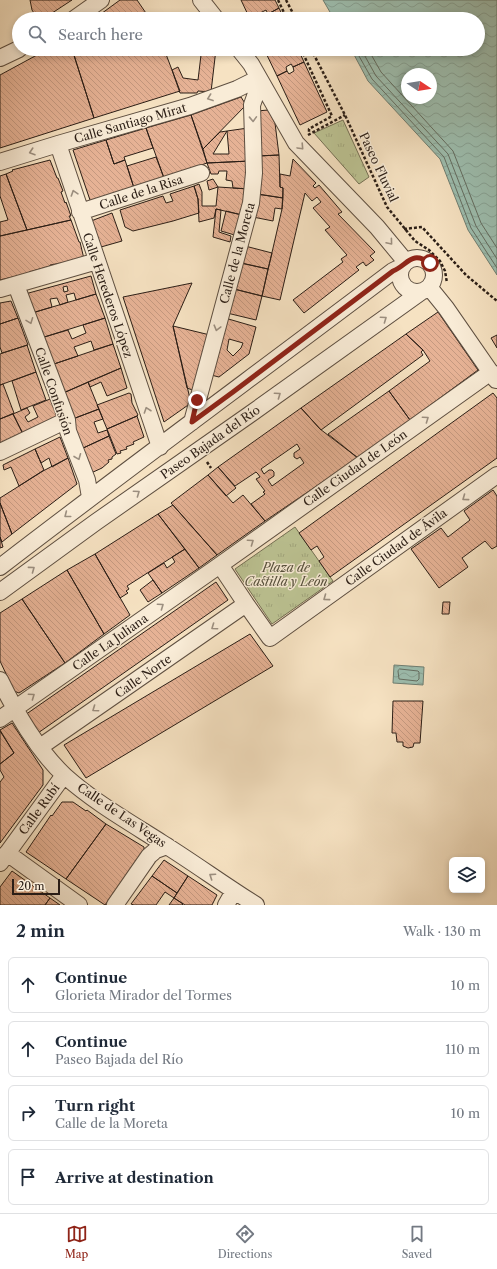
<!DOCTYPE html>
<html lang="en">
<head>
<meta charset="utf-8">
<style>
  :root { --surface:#fff; --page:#f6f6f7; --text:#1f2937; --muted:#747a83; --line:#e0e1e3; --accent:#8f2418 }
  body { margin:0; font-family:"Libre Caslon Text",serif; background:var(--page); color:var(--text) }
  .controls { position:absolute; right:12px; bottom:12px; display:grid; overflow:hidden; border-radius:6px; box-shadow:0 2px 6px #0003 }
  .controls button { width:36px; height:36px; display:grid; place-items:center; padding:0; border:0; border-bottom:1px solid var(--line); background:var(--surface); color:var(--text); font:20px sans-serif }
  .compass { position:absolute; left:401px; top:68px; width:36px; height:36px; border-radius:50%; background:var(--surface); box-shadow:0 2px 6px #0003; rotate:102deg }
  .scale { position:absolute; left:12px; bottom:10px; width:48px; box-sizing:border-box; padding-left:4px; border:2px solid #2b1e16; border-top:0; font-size:11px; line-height:14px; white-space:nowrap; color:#2b1e16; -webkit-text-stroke:3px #f9ecd7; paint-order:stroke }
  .stop { position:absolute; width:12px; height:12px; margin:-9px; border:3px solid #8f2418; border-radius:50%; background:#fff }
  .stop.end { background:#8f2418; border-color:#fff; box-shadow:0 1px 4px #0008 }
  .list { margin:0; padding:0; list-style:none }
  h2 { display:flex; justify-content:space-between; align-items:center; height:52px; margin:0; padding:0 16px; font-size:17px }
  h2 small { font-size:13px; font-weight:400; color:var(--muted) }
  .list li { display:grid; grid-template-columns:26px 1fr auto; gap:12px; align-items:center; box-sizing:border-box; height:56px; margin:0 8px 8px; padding:0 8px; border:1px solid var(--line); border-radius:6px }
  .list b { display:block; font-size:15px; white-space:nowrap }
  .list p { margin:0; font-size:13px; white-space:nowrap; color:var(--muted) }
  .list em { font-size:13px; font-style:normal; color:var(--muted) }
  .icon { flex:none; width:22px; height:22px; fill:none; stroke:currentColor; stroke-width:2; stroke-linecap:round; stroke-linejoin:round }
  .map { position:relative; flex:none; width:497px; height:905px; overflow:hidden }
  .search { position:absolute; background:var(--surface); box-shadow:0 2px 6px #0003; left:12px; right:12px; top:12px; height:44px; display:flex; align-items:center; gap:10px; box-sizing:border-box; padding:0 14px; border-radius:22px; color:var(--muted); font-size:15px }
  .sheet { height:308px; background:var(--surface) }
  nav { display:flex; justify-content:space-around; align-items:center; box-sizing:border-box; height:56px; border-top:1px solid var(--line); background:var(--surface); font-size:11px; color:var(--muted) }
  nav a { display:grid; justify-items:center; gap:2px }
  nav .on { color:var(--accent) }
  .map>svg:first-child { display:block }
</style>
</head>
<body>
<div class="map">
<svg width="497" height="905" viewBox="0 0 497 905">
  <defs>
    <pattern id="park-tufts" width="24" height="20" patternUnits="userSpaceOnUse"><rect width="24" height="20" fill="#bcc393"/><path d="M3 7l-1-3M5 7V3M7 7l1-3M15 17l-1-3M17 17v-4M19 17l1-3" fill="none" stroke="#a2a77e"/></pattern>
    <pattern id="water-waves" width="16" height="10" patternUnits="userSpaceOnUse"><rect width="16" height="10" fill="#9dbeaf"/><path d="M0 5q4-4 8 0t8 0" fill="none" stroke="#87a396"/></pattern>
    <pattern id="building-back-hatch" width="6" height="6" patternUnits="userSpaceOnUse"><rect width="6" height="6" fill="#e6b295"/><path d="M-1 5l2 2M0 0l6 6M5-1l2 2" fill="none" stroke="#c59980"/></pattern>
  </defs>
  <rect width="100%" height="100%" fill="#f6e2c2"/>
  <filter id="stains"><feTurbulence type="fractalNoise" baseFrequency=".005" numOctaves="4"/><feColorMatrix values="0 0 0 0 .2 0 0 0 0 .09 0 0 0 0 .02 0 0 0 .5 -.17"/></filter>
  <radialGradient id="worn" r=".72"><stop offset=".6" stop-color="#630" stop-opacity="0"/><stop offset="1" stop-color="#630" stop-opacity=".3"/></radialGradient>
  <path fill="url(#park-tufts)" stroke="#747054" d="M343,120L369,177L359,184L314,133Z
    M295,527L333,581L272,624L235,569Z"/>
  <path fill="url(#water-waves)" stroke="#6f7e72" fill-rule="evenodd" d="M323,0H497V275L468,230L440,159L368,81L351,49H478V19H334ZM407,74H431V98H407Z
    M394,665L424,667L423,685L393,683Z"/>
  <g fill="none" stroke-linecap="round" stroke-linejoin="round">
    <path stroke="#646e62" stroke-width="1" d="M355,49L372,79L444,157L471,228L497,268
      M361,49L376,76L448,154L476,226L497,259
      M368,49L381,72L453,151L481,223L497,248
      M400,669L418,671L419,672V679L417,681L399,679L398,671Z"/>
  </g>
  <path fill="url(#building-back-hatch)" stroke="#2b1e16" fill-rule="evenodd" d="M30,0H72L43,19L37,18L32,10Z
    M120,0H137L150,19H94Z
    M241,0H275L279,8L268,14L266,10L260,13L261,16L255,19H250Z
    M279,8L284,19H255L261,16L263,19L269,16L268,14Z
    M48,49H72L94,118L0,148V75Z
    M72,49H164L180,91L94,118Z
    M197,49H216L211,92L198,91L197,93H180L172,70L178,67L183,78L198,80L201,55L197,54Z
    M264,49H298L304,62L293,67L291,64L286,67L287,71L277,76Z
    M304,62L327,112L300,125L277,76L287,71L289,74L294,71L293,67Z
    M241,97L246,105L203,149L191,115Z
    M268,110L275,123L279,155L258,156L257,111Z
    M191,115L207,163L164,178L146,128Z
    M146,128L153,148L124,157L125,160L114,164L106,140Z
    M248,128L250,161L207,163L203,149L220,132ZM227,131L229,154H213Z
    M106,140L114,164L125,160L134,188L91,203L73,150Z
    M279,155L280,187L283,188V198L257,194L258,156Z
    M156,157L164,178L134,188L127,166Z
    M293,159L316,183L313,186L315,188L319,185L342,212L338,214L375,252L370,256L374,260L366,266L363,262L356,267L359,270L304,313L293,300L343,262L341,259L347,255L325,230L330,227L313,208L321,202L317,197L312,201L305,193L280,300L262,296L282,209L283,188L280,187V174L290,176Z
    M50,160L57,178H58L63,191L61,192L65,203L66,202L71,216H69L71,220L27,230L6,174L13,171L12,170Z
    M250,161L249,189L233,188L232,181L226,180L227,171H219L218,174H211L207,163Z
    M6,174L27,230L0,236V222L8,220L0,196V176Z
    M213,179L218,187L209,190L207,181Z
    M199,184L202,192V206H216L218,187L249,189L242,215L216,209L214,218L199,222L198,199L194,186Z
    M194,186L198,199L199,213L173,221L133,231L125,227L120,210L163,196L166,203L173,201L170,194Z
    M257,194L283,198L282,209L275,208L273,221L253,217Z
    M216,209L221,210L219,232L231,236L230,242L213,237Z
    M226,211L242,215L238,236L221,231Z
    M112,213L122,241L101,247L91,221Z
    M71,220L79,242H80L84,259L50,265V266L29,272V273L0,280V236Z
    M245,246L272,253L268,269L241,263Z
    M241,263L268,269L262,296L234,289Z
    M91,276L96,294L76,300L74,293L66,295L68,302L60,305L57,298L50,299L52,307L32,313L25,294ZM67,286L68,291L64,292L63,287Z
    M192,283L173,326L191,403L164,422L123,297Z
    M234,289L262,296L256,320L227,313Z
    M96,294L105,318L41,338L32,313Z
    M11,301L18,318L0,324V303Z
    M438,312L478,370L410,420L389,391L430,361L423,350L406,334Z
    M18,318L28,345L2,353L0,347V324Z
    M105,318L113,344L94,350L91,341L74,347L78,356L51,365L41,338L68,330L72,339L86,333L83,325Z
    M225,318L256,327L249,354L219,377L211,375ZM229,339L243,343L241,348L233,356L227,350Z
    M173,326L210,335L195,391L187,388Z
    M406,334L423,350L421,352L423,355L321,430L301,408Z
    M497,335V348L491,338Z
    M113,344L121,368L61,394L51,365Z
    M27,345L36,372L0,385V354Z
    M121,368L127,388L107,396L101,382L90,387L88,382Z
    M36,372L46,400L21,410L12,381Z
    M88,382L99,409L70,420L61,394Z
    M3,384L14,413L0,419V385Z
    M389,391L410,420L358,458L328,434Z
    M129,393L131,394L132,403L138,415L137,416L107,429L97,405Z
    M493,393L497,398V458L330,577L319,561L324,557L317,546L311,550L299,533Z
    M55,397L62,416L23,434L13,414L27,408L30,413L25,417L28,422L38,417L33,406Z
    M301,408L320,429L358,458L265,521L251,504L265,494L263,492L265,491L256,479L260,477L258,474L256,472L235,486L218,467ZM297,444L300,449L294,453V457L297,459L300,457L304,463L272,486L268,480L274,476V472L272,470H269L264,474L261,469Z
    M99,409L103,419L94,422L98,433L107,430L109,436L81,449L70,420Z
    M13,414L23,434L0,445V419Z
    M137,416L144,437L133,442L134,444L126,447L127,449L120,451L121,453L117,454L107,429Z
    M109,436L116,454L112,457V459L108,460L109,462L102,468L91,473L81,449Z
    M60,437L68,458L52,467L49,458L41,463L35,449Z
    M35,449L44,470L19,486L11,467L4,470L3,465Z
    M68,458L77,484L12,534L0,503V498L43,471Z
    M218,467L236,488L226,496L208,475Z
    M208,475L233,503L243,495L265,521L217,555L171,503Z
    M493,490L497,496V546L492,549L485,541L462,558L468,567L439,588L411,549L441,528L448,537L470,520L464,511Z
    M0,503L12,534L2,542L0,537Z
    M173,505L217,555L199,568L158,514Z
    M158,514L185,549L127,586L129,589L126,591L128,593L120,598L95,554Z
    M0,537L3,547L0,548Z
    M185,549L199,568L162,593L148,573L164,563L167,568L175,562L172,557Z
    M95,554L130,615L104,634L67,570Z
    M67,570L104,634L65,663L22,599Z
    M153,580L162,593L148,602L140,590Z
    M216,582L228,600L38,733L25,715Z
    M22,599L65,663L19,693L14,691L0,661V613Z
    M443,602H450L449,614H442Z
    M250,634L273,666L86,778L64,745Z
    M393,701H423L420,743H414L413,747L408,748L403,746V742H397L396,733H392Z
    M12,723L43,770V785L0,843V782L4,777L0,770V764L14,753L0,730Z
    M0,731L14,753L0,764Z
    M62,802H73L86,811L87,810L106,824L66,879L26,852L51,815L52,816Z
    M106,824L144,847V852L105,905L66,879Z
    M164,860L188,876L177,893L152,876Z
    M12,871L50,898L45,905H0V887Z
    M152,876L177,893L174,898L183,904L182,905H169L174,898L165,892L156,905H134L131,904Z
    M188,876L217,895L212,905H185L174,898Z
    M50,898L60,905H45Z"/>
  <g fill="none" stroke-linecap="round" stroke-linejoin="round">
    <defs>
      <path id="minor" d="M201,0L216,19
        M74,19L101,0
        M239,49L251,64L296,143L377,227L406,262
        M0,58L19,49
        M58,144L160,447
        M0,162L58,144L190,106L237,89L259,78
        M80,212L201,173
        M400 275a17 17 0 1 1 34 0a17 17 0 1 1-34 0Z
        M16,285L67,420L68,431L87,480L90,497
        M429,287L446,308L496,380
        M0,289L97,261
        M192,422L251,203L254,173L252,105L260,82
        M0,452L67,420
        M220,565L246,604L270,638L497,475
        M0,567C130,467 262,370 393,271L401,267
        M0,592L96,522L249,415L421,292
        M0,680C16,713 37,750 65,776C94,802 129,822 162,843C194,863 224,885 256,905
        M0,719L220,565L491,372
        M40,747L246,604
        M7,853L79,905
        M0,863L64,775
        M115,905L149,856L156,850L167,846
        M226,905L234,891"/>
    </defs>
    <use href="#minor" stroke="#5e4f41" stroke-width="18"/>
    <path stroke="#2b1e16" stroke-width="2.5" stroke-dasharray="3 2" stroke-linecap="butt" d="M278,0L287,19
      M286,0L296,19
      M301,49L332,116L309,129V132
      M311,49L345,115L387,207L415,241L429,250L440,261L445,271L447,283
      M308,135L345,115
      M404,229L422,227L466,275L497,301
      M207,462L211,468"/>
    <use href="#minor" stroke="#f9ecd7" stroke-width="16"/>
  </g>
  <defs><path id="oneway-chevron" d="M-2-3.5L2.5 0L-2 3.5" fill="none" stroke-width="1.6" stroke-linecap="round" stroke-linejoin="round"/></defs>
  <g stroke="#9c8f80">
    <use href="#oneway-chevron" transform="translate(210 98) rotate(160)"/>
    <use href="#oneway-chevron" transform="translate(253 119) rotate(88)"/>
    <use href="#oneway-chevron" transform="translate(301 147) rotate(47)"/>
    <use href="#oneway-chevron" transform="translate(32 152) rotate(162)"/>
    <use href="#oneway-chevron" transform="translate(74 193) rotate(-108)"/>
    <use href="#oneway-chevron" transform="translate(390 242) rotate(50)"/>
    <use href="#oneway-chevron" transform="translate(384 319) rotate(-35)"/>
    <use href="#oneway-chevron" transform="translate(30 321) rotate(69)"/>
    <use href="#oneway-chevron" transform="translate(217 328) rotate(105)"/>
    <use href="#oneway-chevron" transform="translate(278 395) rotate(-35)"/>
    <use href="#oneway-chevron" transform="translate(147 410) rotate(-109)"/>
    <use href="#oneway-chevron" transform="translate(426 419) rotate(-35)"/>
    <use href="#oneway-chevron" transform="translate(78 457) rotate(68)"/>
    <use href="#oneway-chevron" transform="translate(137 493) rotate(-35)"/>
    <use href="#oneway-chevron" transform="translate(465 498) rotate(144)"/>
    <use href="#oneway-chevron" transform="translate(67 515) rotate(142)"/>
    <use href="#oneway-chevron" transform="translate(251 542) rotate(-35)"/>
    <use href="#oneway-chevron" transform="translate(32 569) rotate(-36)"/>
    <use href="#oneway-chevron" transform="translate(326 598) rotate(144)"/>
    <use href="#oneway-chevron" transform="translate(161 606) rotate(-35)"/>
    <use href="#oneway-chevron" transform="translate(214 627) rotate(145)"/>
    <use href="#oneway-chevron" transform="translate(32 696) rotate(-35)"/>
    <use href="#oneway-chevron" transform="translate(95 709) rotate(145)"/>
    <use href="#oneway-chevron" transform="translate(212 876) rotate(-146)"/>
  </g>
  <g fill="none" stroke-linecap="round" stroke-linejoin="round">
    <path stroke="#8f2418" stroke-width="5" d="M197,400L192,422L233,392L393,271C408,265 411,250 430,263"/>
  </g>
  <g text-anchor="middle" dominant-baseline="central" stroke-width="3" stroke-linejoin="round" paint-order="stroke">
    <g font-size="12" fill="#2b1e16" stroke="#f9ecd7">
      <text transform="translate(130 123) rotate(-16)">Calle Santiago Mirat</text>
      <text transform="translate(379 167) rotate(65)">Paseo Fluvial</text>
      <text transform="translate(141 192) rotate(-18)">Calle de la Risa</text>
      <text transform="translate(237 253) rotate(-75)">Calle de la Moreta</text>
      <text transform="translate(108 295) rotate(71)">Calle Herederos López</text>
      <text transform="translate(54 391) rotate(71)">Calle Confusión</text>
      <text transform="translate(210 442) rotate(-35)">Paseo Bajada del Río</text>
      <text transform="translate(355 468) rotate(-35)">Calle Ciudad de León</text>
      <text transform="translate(396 547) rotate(-36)">Calle Ciudad de Ávila</text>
      <text transform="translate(110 642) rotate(-35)">Calle La Juliana</text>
      <text transform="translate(143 676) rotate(-35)">Calle Norte</text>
      <text transform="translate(39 809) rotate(-54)">Calle Rubí</text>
      <text transform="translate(122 815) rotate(34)">Calle de Las Vegas</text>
    </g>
    <g font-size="12" font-style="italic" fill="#56503c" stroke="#f9ecd7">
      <text x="286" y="567">Plaza de<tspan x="286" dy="14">Castilla y León</tspan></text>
    </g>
  </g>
  <rect width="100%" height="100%" filter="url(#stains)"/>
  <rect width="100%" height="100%" fill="url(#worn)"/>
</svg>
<div class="controls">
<button><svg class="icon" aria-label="layers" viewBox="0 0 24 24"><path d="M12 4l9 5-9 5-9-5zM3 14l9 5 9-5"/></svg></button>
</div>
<svg class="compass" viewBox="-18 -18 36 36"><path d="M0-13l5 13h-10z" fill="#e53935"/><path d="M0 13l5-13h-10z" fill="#747a83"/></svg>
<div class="scale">20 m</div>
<div class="stop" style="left:430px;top:263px"></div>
<div class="stop end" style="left:197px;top:400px"></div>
<div class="search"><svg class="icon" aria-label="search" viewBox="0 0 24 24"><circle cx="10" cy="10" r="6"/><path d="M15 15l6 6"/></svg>Search here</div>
</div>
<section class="sheet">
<h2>2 min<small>Walk · 130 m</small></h2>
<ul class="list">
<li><svg class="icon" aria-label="ahead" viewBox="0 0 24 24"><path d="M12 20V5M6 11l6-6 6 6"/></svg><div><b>Continue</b><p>Glorieta Mirador del Tormes</p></div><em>10 m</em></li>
<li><svg class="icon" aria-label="ahead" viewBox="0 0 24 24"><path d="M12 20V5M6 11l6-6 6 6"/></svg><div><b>Continue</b><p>Paseo Bajada del Río</p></div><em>110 m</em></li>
<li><svg class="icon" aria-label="right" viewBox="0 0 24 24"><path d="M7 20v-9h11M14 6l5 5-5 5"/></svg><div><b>Turn right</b><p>Calle de la Moreta</p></div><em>10 m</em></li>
<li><svg class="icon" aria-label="arrive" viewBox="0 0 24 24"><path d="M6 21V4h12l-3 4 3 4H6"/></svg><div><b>Arrive at destination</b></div></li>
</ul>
</section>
<nav>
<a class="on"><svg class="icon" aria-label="map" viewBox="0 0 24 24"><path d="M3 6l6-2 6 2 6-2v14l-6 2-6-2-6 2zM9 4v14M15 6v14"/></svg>Map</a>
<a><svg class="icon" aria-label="directions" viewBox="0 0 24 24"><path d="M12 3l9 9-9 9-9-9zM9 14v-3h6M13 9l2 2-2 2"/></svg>Directions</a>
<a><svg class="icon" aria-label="saved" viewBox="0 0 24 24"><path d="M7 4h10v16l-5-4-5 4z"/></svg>Saved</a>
</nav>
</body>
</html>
